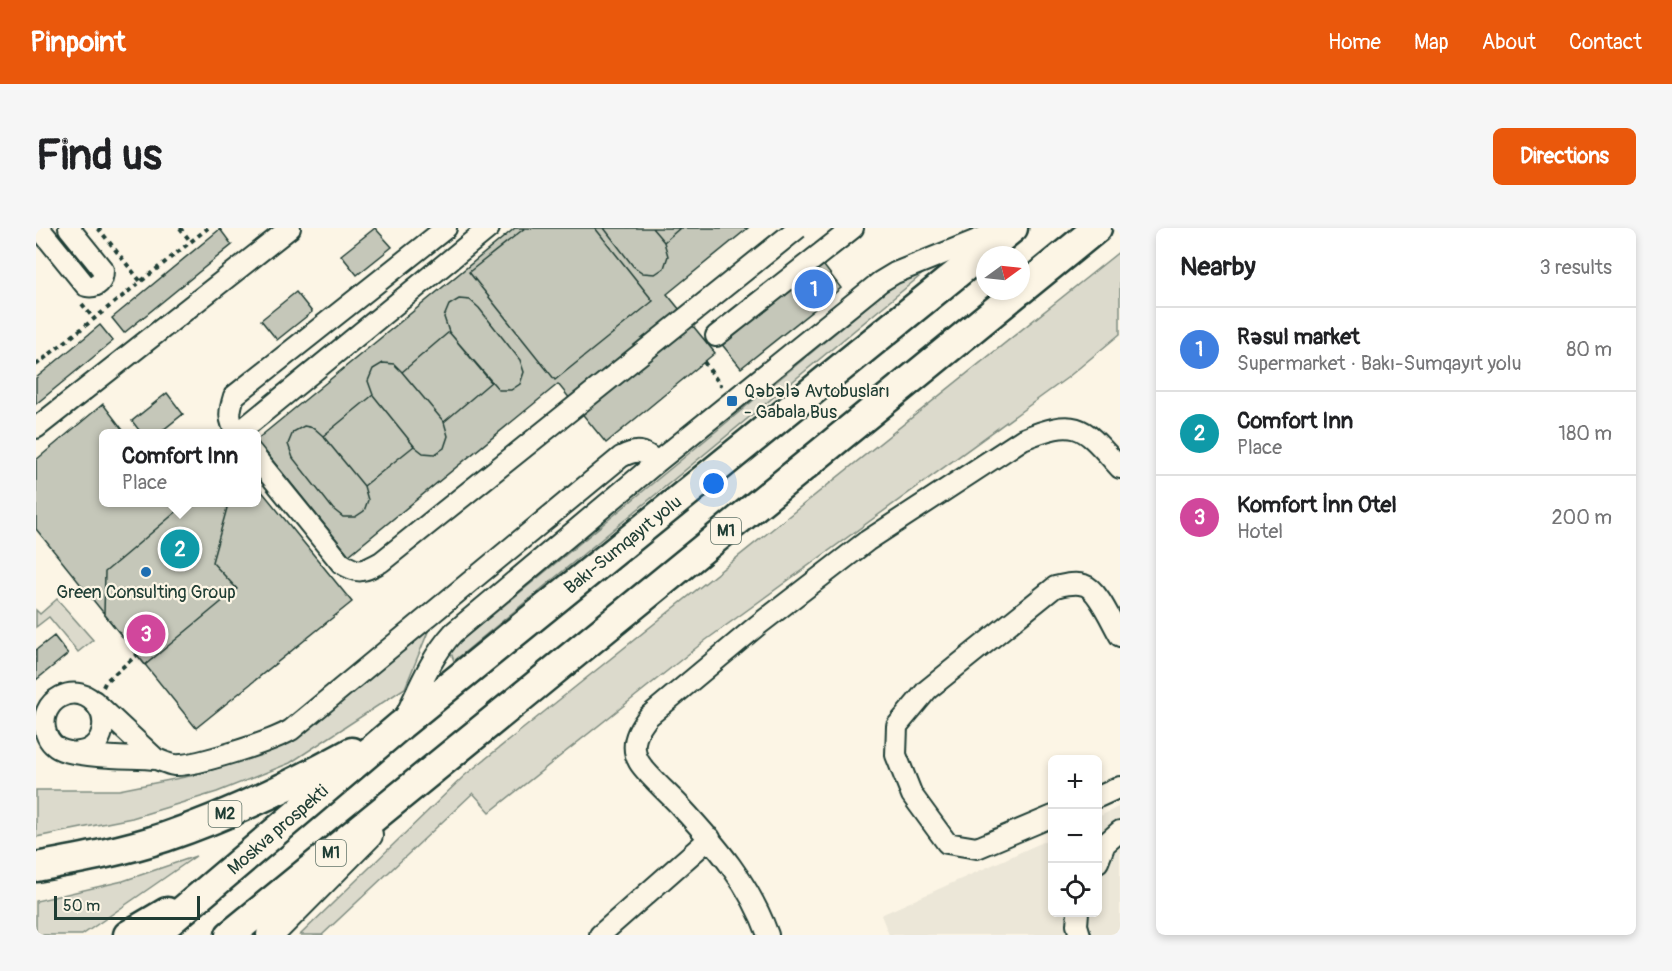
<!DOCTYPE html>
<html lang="en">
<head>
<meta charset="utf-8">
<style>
  :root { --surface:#fff; --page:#f6f6f6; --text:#202124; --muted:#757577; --line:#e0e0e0; --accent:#ea580c }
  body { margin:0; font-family:Pangolin,sans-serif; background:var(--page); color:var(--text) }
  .controls { position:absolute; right:18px; bottom:18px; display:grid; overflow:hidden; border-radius:9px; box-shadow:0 3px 9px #0003 }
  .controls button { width:54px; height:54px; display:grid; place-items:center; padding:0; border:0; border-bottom:2px solid var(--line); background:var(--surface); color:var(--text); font:30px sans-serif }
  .compass { position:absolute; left:940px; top:18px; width:54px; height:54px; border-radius:50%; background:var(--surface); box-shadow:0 3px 9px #0003; rotate:75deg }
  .scale { position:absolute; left:18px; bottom:15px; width:146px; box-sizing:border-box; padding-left:6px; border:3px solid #1f3d34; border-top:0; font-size:16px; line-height:21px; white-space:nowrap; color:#1f3d34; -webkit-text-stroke:4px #fcf5e5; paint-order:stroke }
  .you { position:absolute; left:678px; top:256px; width:21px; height:21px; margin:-15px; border:4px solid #fff; border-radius:50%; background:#1a73e8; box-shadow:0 0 0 9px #1a73e833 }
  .badge { display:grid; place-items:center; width:39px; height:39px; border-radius:50%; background:var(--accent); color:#fff; font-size:20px; font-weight:700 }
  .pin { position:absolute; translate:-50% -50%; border:3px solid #fff; box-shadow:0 2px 6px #0006 }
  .popup { position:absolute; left:63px; top:201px; width:162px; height:78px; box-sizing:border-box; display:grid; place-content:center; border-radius:9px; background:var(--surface); filter:drop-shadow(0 2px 4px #0005); font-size:20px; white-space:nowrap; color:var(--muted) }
  .popup b { font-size:22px; color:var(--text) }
  .popup::after { content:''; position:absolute; left:50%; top:100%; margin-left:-12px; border:12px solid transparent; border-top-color:var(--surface) }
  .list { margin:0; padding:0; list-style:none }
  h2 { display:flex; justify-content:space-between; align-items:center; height:78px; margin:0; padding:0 24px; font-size:26px }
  h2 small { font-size:20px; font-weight:400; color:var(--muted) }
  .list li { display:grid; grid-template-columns:39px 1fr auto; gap:18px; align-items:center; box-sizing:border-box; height:84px; padding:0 24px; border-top:2px solid var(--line) }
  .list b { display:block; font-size:22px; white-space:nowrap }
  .list p { margin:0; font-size:20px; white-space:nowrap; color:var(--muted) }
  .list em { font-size:20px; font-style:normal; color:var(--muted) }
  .icon { flex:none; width:33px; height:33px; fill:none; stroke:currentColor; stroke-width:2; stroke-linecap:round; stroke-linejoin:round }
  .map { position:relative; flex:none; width:1084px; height:707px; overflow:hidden; border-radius:9px }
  header { display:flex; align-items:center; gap:36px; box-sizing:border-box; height:84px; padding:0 30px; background:var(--accent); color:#fff }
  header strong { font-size:28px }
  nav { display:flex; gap:33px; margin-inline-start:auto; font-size:21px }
  .intro { display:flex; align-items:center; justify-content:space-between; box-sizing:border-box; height:144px; padding:0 36px }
  h1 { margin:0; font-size:42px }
  .button { padding:15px 27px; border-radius:9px; background:var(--accent); color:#fff; font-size:21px; font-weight:700 }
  main { display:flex; gap:36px; padding:0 36px }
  aside { flex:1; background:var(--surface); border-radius:9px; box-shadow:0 3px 9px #0003 }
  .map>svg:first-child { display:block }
</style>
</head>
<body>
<header>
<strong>Pinpoint</strong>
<nav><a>Home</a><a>Map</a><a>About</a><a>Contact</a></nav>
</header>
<div class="intro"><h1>Find us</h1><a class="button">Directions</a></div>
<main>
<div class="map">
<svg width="1084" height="707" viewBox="0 0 1084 707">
  <rect width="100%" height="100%" fill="#fcf5e5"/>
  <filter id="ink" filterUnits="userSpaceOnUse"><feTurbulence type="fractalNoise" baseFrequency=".0167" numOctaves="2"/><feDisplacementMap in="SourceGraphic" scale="12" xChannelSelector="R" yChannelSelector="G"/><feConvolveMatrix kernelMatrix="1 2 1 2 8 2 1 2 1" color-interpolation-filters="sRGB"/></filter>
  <g filter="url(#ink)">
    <path fill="#ece7d8" d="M1084,578V707H853L845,687L1016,610L1017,684H1062V589Z"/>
    <path fill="#dcdacc" stroke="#7e8c80" stroke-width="1.5" d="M1084,23V106L1031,150L670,412L454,584L437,565L286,707H264L428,548Z
      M889,44L418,433L414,422L860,55Z
      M21,371L57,412L42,424L13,389L0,399V382L4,386Z
      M394,399L369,460L254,535L181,564L96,590L0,609V562H83L164,546L255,515Z
      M160,628L46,707H0V673L87,653Z"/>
    <path fill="#c5c7b9" stroke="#1f3d34" stroke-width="1.5" d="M339,0L356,19L321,47L305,27Z
      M479,0H712L631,66L679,125L570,215L522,156L313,327L220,212Z
      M489,0H559L617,73L519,152L433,44Z
      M568,0H616L628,14L632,28L628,40L619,46L607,45L597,38Z
      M616,0H644L628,14Z
      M184,1L196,17L88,105L76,90Z
      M785,34L805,60L705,140L684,114Z
      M260,64L276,84L241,112L225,92Z
      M423,71L434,72L443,80L484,132L488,144L484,156L475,162H463L413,104L408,89L413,77Z
      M64,97L77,113L0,176V150Z
      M413,104L455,154L408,194L366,144Z
      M347,135L358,136L366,144L408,194L412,208L408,220L399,226L387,225L378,218L337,167L332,153L337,141Z
      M131,165L147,186L122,206H106L96,193Z
      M337,167L378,218L328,258L287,208Z
      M67,176L90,206H68V274H220V256L316,374L160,500L0,301V232Z
      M268,198L278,200L287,208L328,258L332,272L328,283L319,289H307L297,281L257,230L252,216L257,204Z
      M152,274H187L191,280L176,334L201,361L109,437L68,386L69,344Z
      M18,408L32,426L0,452V422Z"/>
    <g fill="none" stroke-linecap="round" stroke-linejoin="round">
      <defs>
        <path id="minor" d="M3,0L50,58C62,60 67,54 67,42L33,0
          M680,108L817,0
          M0,200L254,0
          M201,206L453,0
          M201,206C192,191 193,184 198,168L410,0
          M369,489C383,460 395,429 417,405L621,234L844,54L859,45L961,4
          M38,525C42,524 47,524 51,522C67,515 72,493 62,479C42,450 0,472 10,505C13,514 20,521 29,523C58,530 90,529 120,531L58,473
          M120,531C126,533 132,536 138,537C157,539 237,513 255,502L585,229C601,221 607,222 621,234
          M1062,569L1084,559
          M1017,588L941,620L911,615L876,567L860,527L861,498L891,462L1019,359C1028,357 1039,354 1048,357C1062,361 1076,395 1084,408
          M1062,634L1069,616L1084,603
          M1042,684L1041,697L1044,707
          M564,707L674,610
          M732,707C714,656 680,617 644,578C634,567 610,546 603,534C593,517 602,501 613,488L722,397L831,313L987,211C1043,188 1047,199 1084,240"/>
        <path id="major" d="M234,707L333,607"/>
        <path id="highway" d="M985,62L1061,0
          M0,639C43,631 87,623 129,609C194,587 256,557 316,524
          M92,707L131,684
          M118,707L365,497L977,0
          M194,707L983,63"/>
      </defs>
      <use href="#minor" stroke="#1f3d34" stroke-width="24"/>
      <use href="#major" stroke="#1f3d34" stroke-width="30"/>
      <use href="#highway" stroke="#1f3d34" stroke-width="33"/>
      <path stroke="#1f3d34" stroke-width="4" stroke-dasharray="4.5 4.5" stroke-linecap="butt" d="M62,0L105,54
        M144,0L155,14
        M46,76L58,91
        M668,134L685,158
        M0,137L172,0
        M67,459L70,453L101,427"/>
      <use href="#minor" stroke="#fcf5e5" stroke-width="20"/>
      <use href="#major" stroke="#fcf5e5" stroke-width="26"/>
      <use href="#highway" stroke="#fcf5e5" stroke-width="28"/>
      <defs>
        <path id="minor-bridge" d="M220,230L305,335C322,346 327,344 345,334L762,0"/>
      </defs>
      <use href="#minor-bridge" stroke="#1f3d34" stroke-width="24" stroke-linecap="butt"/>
      <use href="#minor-bridge" stroke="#fcf5e5" stroke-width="20"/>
    </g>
  </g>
  <g fill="#1f6fb2" stroke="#fcf5e5" stroke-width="2">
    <rect x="690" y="167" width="12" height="12" rx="3"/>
    <circle cx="110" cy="344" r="6"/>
  </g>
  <g text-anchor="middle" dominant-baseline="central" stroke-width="4.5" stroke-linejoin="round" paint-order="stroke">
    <g fill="#fcf5e5" stroke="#617469" stroke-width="1.5">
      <rect x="675" y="290" width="30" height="26" rx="4.5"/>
      <rect x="172.5" y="573" width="33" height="26" rx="4.5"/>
      <rect x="280" y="612" width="30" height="26" rx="4.5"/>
    </g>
    <g font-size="16" font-weight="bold" fill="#1f3d34">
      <text x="690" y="303">M1</text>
      <text x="189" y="586">M2</text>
      <text x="295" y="625">M1</text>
    </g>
    <g font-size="18" fill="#1f3d34" stroke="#fcf5e5" text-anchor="start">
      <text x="708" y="163">Qəbələ Avtobusları<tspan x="708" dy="21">- Gabala Bus</tspan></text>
      <text x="110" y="364" text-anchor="middle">Green Consulting Group</text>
    </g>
    <g font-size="18" fill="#1f3d34" stroke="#fcf5e5">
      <text transform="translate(587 317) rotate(-39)">Bakı-Sumqayıt yolu</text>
      <text transform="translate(242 602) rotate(-41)">Moskva prospekti</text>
    </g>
  </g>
</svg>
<div class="controls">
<button>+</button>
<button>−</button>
<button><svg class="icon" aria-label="locate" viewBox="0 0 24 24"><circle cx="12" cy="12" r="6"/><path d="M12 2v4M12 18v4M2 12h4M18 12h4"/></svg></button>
</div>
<svg class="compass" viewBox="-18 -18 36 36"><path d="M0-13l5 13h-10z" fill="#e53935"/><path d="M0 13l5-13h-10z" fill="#757577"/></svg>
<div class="scale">50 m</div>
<div class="you"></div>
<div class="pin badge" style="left:778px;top:61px;background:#3f7fe0">1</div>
<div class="pin badge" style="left:144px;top:321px;background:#0f9aa8">2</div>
<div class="popup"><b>Comfort Inn</b>Place</div>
<div class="pin badge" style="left:110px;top:406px;background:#d1479c">3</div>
</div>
<aside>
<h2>Nearby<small>3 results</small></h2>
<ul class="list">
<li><span class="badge" style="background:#3f7fe0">1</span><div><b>Rәsul market</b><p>Supermarket · Bakı-Sumqayıt yolu</p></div><em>80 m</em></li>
<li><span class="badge" style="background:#0f9aa8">2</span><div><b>Comfort Inn</b><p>Place</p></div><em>180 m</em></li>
<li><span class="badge" style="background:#d1479c">3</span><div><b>Komfort İnn Otel</b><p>Hotel</p></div><em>200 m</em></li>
</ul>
</aside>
</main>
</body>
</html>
